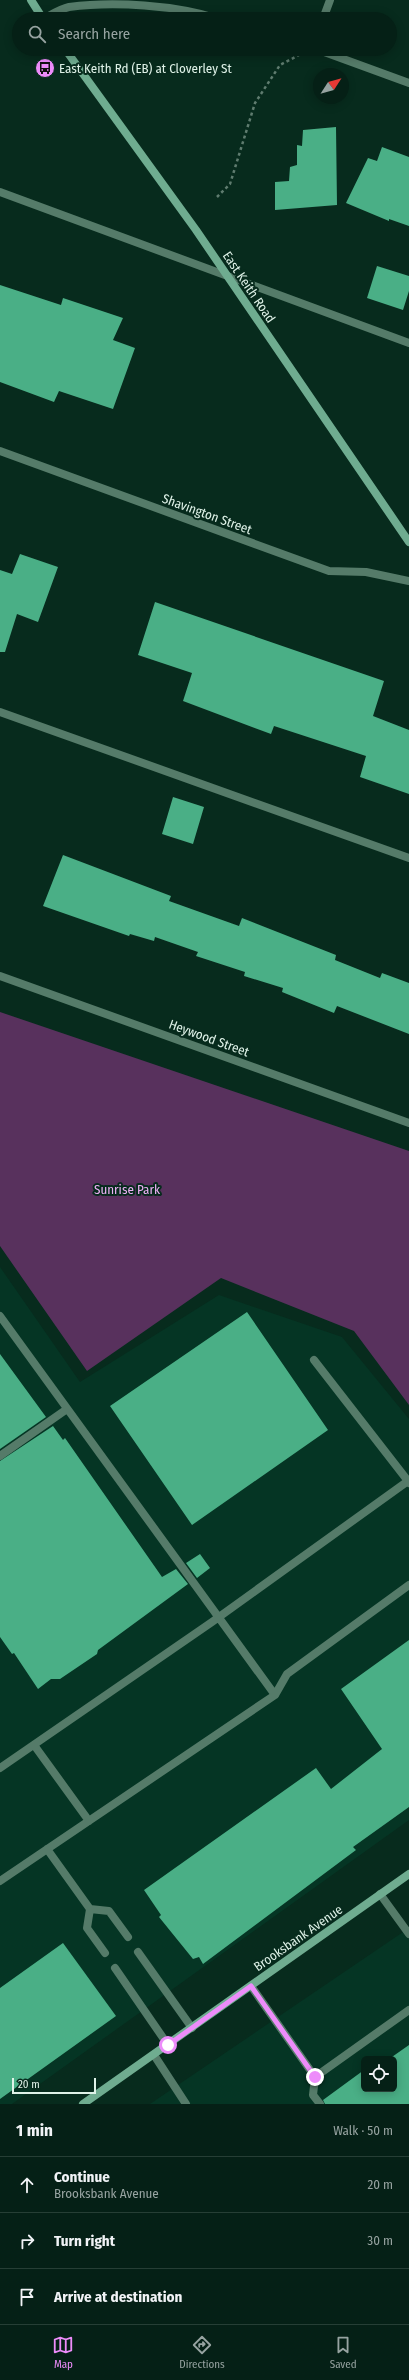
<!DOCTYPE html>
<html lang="en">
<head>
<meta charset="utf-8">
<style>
  :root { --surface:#052016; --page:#0e281f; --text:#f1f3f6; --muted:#97a3a1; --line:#263e35; --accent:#ed8cfa }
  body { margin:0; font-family:"Fira Sans Condensed",sans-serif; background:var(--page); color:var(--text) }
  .controls { position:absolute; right:12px; bottom:12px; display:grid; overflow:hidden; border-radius:6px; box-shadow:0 2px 10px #0003 }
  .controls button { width:36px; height:36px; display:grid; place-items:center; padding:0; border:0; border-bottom:1px solid var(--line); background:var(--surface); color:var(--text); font:20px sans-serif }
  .compass { position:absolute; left:313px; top:68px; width:36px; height:36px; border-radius:50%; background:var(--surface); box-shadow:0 2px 10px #0003; rotate:54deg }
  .scale { position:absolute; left:12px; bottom:10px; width:84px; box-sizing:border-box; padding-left:4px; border:2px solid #dff2e8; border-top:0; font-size:11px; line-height:14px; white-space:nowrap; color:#dff2e8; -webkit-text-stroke:3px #072b1d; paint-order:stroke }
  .stop { position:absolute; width:12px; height:12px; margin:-9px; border:3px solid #ed8cfa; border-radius:50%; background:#fff }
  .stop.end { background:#ed8cfa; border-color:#fff; box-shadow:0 1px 4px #0008 }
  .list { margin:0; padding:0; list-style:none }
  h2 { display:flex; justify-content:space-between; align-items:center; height:52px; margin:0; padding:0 16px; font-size:17px }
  h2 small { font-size:13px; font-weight:400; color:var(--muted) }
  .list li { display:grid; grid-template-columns:26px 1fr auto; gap:12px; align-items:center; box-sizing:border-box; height:56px; padding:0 16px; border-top:1px solid var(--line) }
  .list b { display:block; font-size:15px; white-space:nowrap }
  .list p { margin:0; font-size:13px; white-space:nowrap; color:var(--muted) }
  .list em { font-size:13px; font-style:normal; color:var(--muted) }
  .icon { flex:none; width:22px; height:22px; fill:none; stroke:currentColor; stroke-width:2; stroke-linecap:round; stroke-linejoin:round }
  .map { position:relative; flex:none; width:409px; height:2104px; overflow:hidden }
  .search { position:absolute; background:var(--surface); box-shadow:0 2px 10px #0003; left:12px; right:12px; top:12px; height:44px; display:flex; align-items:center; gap:10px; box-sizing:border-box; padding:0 14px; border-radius:22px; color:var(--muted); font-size:15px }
  .sheet { height:220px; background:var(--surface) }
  nav { display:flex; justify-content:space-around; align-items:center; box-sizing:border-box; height:56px; border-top:1px solid var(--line); background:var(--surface); font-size:11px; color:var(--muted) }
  nav a { display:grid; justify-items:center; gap:2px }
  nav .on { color:var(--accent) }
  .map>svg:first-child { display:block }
</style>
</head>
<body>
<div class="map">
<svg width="409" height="2104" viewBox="0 0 409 2104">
  <rect width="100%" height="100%" fill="#072b1d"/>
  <path fill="#053524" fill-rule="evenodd" d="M0,1267L80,1382L219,1295L342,1337L409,1419V1820L12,2104H0Z
    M409,1928V2104H150ZM364,2059H394V2089H364Z"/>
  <path fill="#58315d" d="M0,1012L409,1151V1405L354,1331L221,1278L87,1371L0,1246Z"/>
  <path fill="#4aaf86" d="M336,127L337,205L275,210V182L289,181L290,167L297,165V145L302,146L303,130Z
    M382,147L409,157V226L389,219V221L346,203L368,158L377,161Z
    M377,266L409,276V291L403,310L367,298Z
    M0,285L61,305L63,298L123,318L113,340L135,348L113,409L59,391L54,402L0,382Z
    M20,554L58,567L38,622L17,614L5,652H0V570L12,574Z
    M155,602L384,681L373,716L409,730V794L360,777L366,756L274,726L271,734L183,701L192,673L138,655Z
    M173,797L204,807L193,844L162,834Z
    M63,855L171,896L169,901L239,926L242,918L336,955L335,960L380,978L382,973L409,983V1034L337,1006L334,1013L282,992L283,988L244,976L245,972L196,956L198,952L155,937L154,941L130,934L129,936L43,906Z
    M247,1312L328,1430L192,1525L110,1406Z
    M0,1354L46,1417L0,1449Z
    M53,1426L63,1440L65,1438L162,1577L176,1569L188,1584L98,1650L97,1654L60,1679H51L38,1689L14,1653L12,1654L0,1637V1461Z
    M200,1554L210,1568L197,1578L186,1563Z
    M409,1640V1807L353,1847L356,1850L203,1964L199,1957L193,1959L159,1917L161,1915L144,1890L316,1768L331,1789L382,1749L341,1689Z
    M63,1943L116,2016L0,2099V1988Z
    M409,2045V2104H325L323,2100L364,2070V2089H394V2059H389Z"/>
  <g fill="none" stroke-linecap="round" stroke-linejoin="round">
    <path stroke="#5f7c6f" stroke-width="2.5" stroke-dasharray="3 3" stroke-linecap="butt" d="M217,197L230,184L255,103L280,65L299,55"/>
    <path stroke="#557b69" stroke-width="8" d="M0,192L409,343
      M0,712L409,858
      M0,1316L275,1695
      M314,1360L408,1481
      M0,1456L67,1409
      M34,1745L89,1821
      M0,1768L212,1622L408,1481L409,1483
      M47,1849L90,1909L87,1928L105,1953
      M0,1881L275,1695L287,1674L409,1585
      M380,1894L409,1934
      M90,1909L109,1911L128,1937
      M138,1952L192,2028
      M115,1968L168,2045
      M251,1986L315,2077L313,2095L320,2104
      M154,2055L186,2104
      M315,2077L409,2010"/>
    <path stroke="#557b69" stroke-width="8" d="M43,19C51,15 60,9 69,7C114,1 175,5 219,19
      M323,19L330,0
      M316,49L409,83
      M0,451L329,571L366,572L409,581
      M0,976L409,1123"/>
    <path stroke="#6fac90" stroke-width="8" d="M31,0L43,19
      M65,49L196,230L409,542
      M83,2104L409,1874"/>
  </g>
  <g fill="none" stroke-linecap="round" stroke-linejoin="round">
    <path stroke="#ed8cfa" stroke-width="5" d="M168,2045L251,1986L315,2077"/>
  </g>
  <defs>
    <symbol id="bus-disc" viewBox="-11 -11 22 22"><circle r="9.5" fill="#ed8cfa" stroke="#072b1d"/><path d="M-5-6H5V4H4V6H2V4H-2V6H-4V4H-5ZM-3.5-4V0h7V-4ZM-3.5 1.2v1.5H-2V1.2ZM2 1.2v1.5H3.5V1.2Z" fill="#111"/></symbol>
  </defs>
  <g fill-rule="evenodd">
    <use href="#bus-disc" x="34" y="57" width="22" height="22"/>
  </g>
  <g text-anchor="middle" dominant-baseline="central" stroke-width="4" stroke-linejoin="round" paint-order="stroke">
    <g font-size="13" fill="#dff2e8" stroke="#072b1d" text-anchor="start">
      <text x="59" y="68">East Keith Rd (EB) at Cloverley St</text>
    </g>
    <g font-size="13" fill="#dff2e8" stroke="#072b1d">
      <text transform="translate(249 287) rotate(56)">East Keith Road</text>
      <text transform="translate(207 514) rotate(20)">Shavington Street</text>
      <text transform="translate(209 1038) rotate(20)">Heywood Street</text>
      <text transform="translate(298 1938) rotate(-35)">Brooksbank Avenue</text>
    </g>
    <g font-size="13" fill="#eeb1f6" stroke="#072b1d">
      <text x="127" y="1189">Sunrise Park</text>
    </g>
  </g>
</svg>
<div class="controls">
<button><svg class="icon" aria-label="locate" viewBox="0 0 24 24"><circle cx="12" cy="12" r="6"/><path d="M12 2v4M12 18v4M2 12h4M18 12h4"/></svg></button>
</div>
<svg class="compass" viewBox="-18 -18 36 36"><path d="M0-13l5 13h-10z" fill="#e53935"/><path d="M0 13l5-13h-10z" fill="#97a3a1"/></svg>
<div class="scale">20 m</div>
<div class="stop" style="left:168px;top:2045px"></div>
<div class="stop end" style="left:315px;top:2077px"></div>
<div class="search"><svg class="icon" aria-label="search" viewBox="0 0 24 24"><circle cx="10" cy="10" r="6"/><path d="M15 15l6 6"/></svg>Search here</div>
</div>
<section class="sheet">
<h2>1 min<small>Walk · 50 m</small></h2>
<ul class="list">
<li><svg class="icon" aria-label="ahead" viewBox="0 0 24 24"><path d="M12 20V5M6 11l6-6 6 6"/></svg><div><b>Continue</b><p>Brooksbank Avenue</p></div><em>20 m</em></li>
<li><svg class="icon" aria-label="right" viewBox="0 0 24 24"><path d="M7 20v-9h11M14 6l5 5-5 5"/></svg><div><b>Turn right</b></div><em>30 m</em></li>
<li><svg class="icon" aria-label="arrive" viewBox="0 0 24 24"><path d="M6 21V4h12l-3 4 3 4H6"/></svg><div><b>Arrive at destination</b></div></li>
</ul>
</section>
<nav>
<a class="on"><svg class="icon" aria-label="map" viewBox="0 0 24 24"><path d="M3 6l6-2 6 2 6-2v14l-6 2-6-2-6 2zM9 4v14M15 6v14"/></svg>Map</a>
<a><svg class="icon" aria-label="directions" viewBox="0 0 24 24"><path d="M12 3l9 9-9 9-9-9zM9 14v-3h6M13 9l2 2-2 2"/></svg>Directions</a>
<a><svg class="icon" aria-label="saved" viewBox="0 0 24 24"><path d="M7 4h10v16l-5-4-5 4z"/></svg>Saved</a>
</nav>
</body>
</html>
